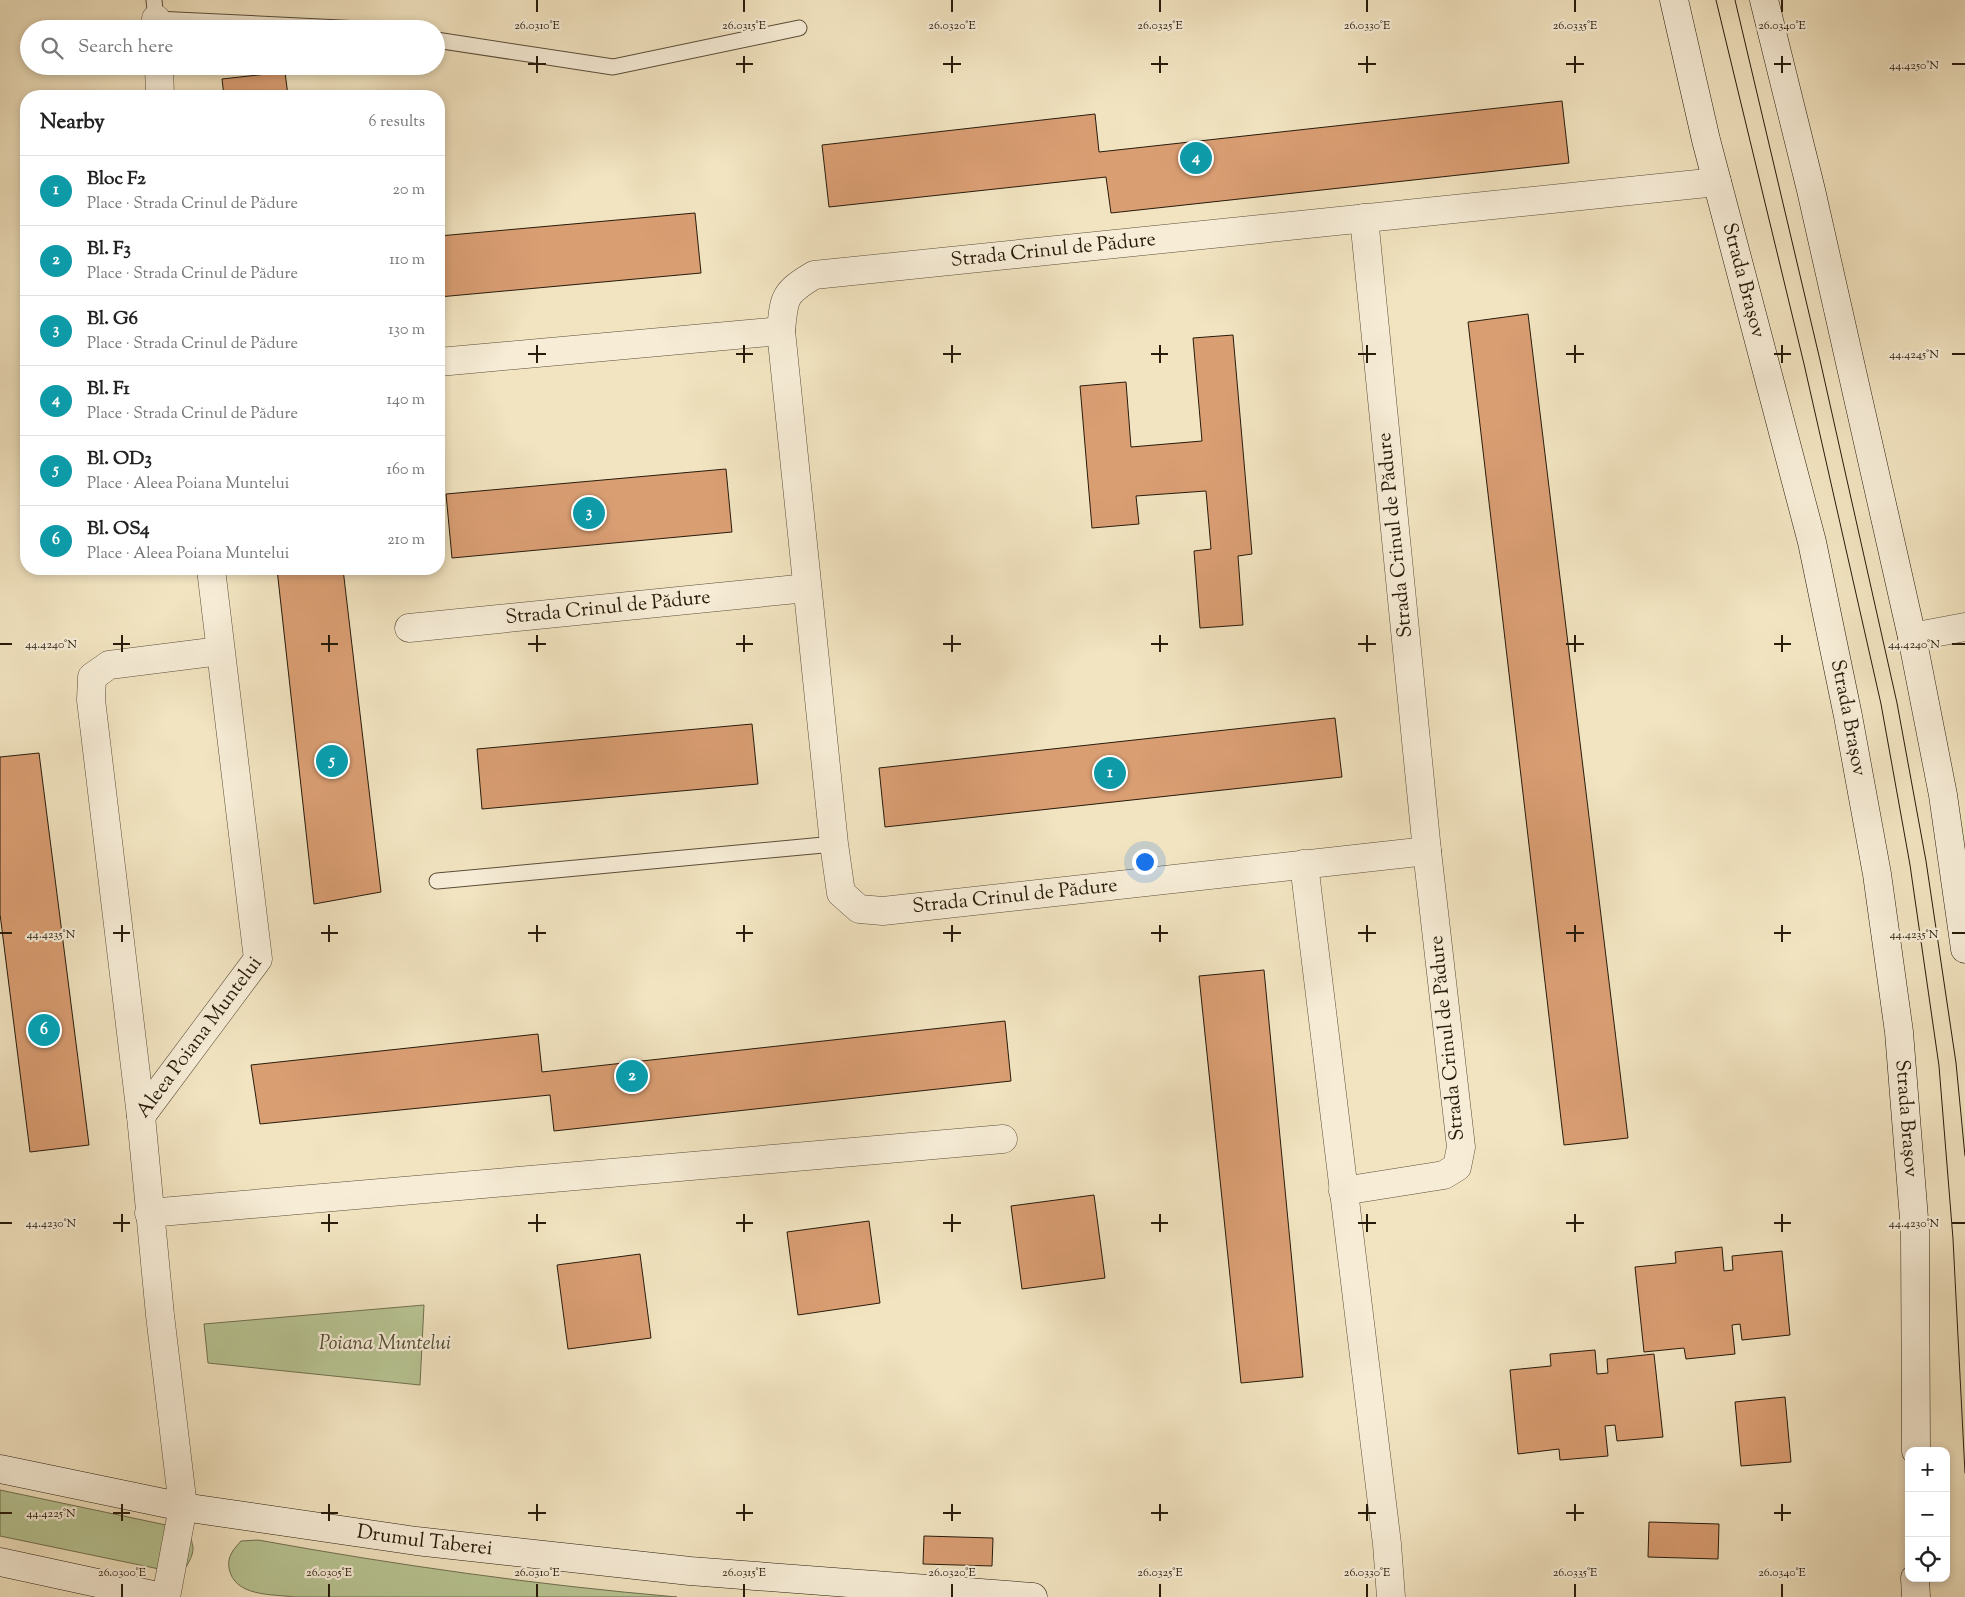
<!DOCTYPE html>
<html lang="en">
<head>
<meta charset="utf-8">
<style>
  :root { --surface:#fff; --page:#f2f2f2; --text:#222; --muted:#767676; --line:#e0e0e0; --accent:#1a73e8 }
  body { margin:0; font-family:"Sorts Mill Goudy",serif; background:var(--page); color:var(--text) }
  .controls { position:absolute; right:15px; bottom:15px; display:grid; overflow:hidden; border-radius:10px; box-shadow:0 2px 8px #0003 }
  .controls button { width:45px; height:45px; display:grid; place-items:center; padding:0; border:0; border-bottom:1px solid var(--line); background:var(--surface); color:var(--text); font:25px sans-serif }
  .you { position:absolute; left:1144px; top:861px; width:18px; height:18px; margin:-12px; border:4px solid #fff; border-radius:50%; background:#1a73e8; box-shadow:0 0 0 8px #1a73e833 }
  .badge { display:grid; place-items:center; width:32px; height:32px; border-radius:50%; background:var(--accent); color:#fff; font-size:16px; font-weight:700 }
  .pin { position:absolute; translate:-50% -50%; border:2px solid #fff; box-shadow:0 1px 5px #0006 }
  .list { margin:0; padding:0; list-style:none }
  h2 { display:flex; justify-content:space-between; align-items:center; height:65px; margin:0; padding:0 20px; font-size:21px }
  h2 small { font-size:16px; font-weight:400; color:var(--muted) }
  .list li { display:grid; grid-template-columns:32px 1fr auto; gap:15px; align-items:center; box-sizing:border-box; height:70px; padding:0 20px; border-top:1px solid var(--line) }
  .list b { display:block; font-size:19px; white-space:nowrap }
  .list p { margin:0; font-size:16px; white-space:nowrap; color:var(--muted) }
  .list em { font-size:16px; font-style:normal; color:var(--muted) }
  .icon { flex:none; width:28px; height:28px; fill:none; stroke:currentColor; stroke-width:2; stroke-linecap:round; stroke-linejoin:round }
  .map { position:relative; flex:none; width:1965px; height:1597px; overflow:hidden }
  .search { position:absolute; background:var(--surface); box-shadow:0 2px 8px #0003; left:20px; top:20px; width:425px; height:55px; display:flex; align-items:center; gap:12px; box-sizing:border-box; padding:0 18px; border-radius:28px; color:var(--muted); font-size:19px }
  .panel { position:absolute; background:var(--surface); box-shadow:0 2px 8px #0003; left:20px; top:90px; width:425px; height:485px; border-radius:20px }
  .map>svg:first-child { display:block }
</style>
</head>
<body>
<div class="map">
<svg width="1965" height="1597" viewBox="0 0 1965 1597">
  <rect width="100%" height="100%" fill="#f2e4c1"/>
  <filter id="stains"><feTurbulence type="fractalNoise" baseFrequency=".004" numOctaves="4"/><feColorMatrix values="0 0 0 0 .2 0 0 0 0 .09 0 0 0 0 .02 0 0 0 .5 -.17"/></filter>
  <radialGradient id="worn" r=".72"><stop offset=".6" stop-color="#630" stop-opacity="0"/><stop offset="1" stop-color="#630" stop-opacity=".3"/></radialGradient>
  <path fill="#b8c594" stroke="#707050" d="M424,1305L420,1385L208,1363L204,1324Z
    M0,1490L185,1529C195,1545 196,1550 186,1567L164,1570L0,1536Z
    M258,1540C396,1565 537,1585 677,1597H295C272,1594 234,1597 229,1568C227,1556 234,1549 241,1541Z"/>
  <path fill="#da9e73" stroke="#271b0b" d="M285,72L288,96H224L222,79Z
    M1562,101L1569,163L1111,213L1106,177L829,207L822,145L1095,114L1099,152Z
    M695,213L701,273L439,297V236Z
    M1528,314L1628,1138L1564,1145L1468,322Z
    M1233,335L1252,554L1238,556L1243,625L1200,628L1194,551L1211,549L1206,491L1136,496L1139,524L1092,528L1080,386L1126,382L1131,447L1202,441L1193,338Z
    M726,469L732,532L452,558L446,494Z
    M277,569H343L381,892L314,904Z
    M1335,718L1342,777L885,827L879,768Z
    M752,724L758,784L482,809L477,749Z
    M39,753L89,1145L30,1152L0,914V757Z
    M1264,970L1303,1377L1241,1383L1199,976Z
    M1005,1021L1011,1081L554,1131L550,1095L260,1124L251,1065L538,1034L542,1072Z
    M1094,1195L1105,1278L1022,1289L1011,1206Z
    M869,1221L880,1303L798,1315L787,1232Z
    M1722,1247L1724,1271L1733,1270L1732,1256L1782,1251L1790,1335L1742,1340L1740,1324L1732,1325L1735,1354L1686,1359L1684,1348L1644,1352L1635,1267L1676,1263L1675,1252Z
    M640,1254L651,1338L568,1349L557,1265Z
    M1595,1350L1597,1374L1608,1373L1607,1359L1654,1354L1663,1437L1617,1441L1615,1425L1605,1426L1608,1456L1560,1460L1559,1449L1518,1454L1510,1370L1551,1366L1550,1354Z
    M1785,1397L1791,1462L1741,1466L1735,1402Z
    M1649,1522L1719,1524L1718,1559L1648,1557Z
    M924,1536L993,1538L992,1566L923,1564Z"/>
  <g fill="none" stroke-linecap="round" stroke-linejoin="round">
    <defs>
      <path id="lane" d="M154,0L156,19L361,29
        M436,40L613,67L799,28
        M437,881L834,844"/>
      <g id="street">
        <path d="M156,19V29"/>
        <path d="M159,66L160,96"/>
        <path d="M439,362L781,331"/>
        <path id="s1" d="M409,628L807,588"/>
        <path d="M1912,637L1965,627"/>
        <path id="s2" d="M1427,851L883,911L859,909L841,893L834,844L781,331C784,297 784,293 814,275L1717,182"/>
        <path d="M1304,864L1387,1544L1391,1597"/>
        <path id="s3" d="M141,1116L258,959L211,569"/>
        <path d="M1343,1191L1444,1175L1457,1167L1461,1147L1427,851L1364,218"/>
        <path d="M149,1213L1003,1139"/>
        <path d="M166,1597L183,1507L160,1315L141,1116L91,700L92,677L109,665L220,651"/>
      </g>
      <g id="secondary">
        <path id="s4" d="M1674,0L1706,140L1812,542L1848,716L1877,874L1899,1032L1915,1231L1916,1451"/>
        <path d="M1764,0L1811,190L1912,637L1943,795L1965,949"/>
        <path id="s5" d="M0,1469L183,1507L416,1541L690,1571L1033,1597"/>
        <path d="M0,1562L162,1597"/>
        <path d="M1915,1578L1916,1597"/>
      </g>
    </defs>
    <use href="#lane" stroke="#5a4d38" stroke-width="17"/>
    <use href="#street" stroke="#5a4d38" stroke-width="29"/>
    <use href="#secondary" stroke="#271b0b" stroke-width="29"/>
    <use href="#lane" stroke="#f7edd7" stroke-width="15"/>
    <use href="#street" stroke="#f7edd7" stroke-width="28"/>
    <use href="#secondary" stroke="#f7edd7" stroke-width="28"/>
    <path stroke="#271b0b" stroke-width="1" d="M1716,0L1804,364L1881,704L1910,865L1939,1066L1953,1239L1965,1473
      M1735,0L1820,360L1897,703L1926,861L1956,1063L1965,1156"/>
  </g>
  <path fill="none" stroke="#271b0b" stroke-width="2" d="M537,0V12M744,0V12M952,0V12M1160,0V12M1367,0V12M1575,0V12M1782,0V12M537,56V73M744,56V73M952,56V73M1160,56V73M1367,56V73M1575,56V73M1782,56V73M528,64H546M736,64H753M943,64H961M1151,64H1168M1358,64H1376M1566,64H1584M1774,64H1791M1952,64H1965M537,345V363M744,345V363M952,345V363M1160,345V363M1367,345V363M1575,345V363M1782,345V363M528,354H546M736,354H753M943,354H961M1151,354H1168M1358,354H1376M1566,354H1584M1774,354H1791M1952,354H1965M122,635V652M329,635V652M537,635V652M744,635V652M952,635V652M1160,635V652M1367,635V652M1575,635V652M1782,635V652M0,644H12M113,644H130M321,644H338M528,644H546M736,644H753M943,644H961M1151,644H1168M1358,644H1376M1566,644H1584M1774,644H1791M1952,644H1965M122,925V942M329,925V942M537,925V942M744,925V942M952,925V942M1160,925V942M1367,925V942M1575,925V942M1782,925V942M0,933H12M113,933H130M321,933H338M528,933H546M736,933H753M943,933H961M1151,933H1168M1358,933H1376M1566,933H1584M1774,933H1791M1952,933H1965M122,1214V1232M329,1214V1232M537,1214V1232M744,1214V1232M952,1214V1232M1160,1214V1232M1367,1214V1232M1575,1214V1232M1782,1214V1232M0,1223H12M113,1223H130M321,1223H338M528,1223H546M736,1223H753M943,1223H961M1151,1223H1168M1358,1223H1376M1566,1223H1584M1774,1223H1791M1952,1223H1965M122,1504V1521M329,1504V1521M537,1504V1521M744,1504V1521M952,1504V1521M1160,1504V1521M1367,1504V1521M1575,1504V1521M1782,1504V1521M0,1513H12M113,1513H130M321,1513H338M528,1513H546M736,1513H753M943,1513H961M1151,1513H1168M1358,1513H1376M1566,1513H1584M1774,1513H1791M122,1584V1597M329,1584V1597M537,1584V1597M744,1584V1597M952,1584V1597M1160,1584V1597M1367,1584V1597M1575,1584V1597M1782,1584V1597"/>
  <g text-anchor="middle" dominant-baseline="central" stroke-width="4.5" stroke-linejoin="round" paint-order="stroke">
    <g font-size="20" fill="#271b0b" stroke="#f7edd7">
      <text stroke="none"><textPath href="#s2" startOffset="1471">Strada Crinul de Pădure</textPath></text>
      <text stroke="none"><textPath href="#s4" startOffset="289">Strada Brașov</textPath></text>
      <text transform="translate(1396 535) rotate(-96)">Strada Crinul de Pădure</text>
      <text stroke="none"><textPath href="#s1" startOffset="200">Strada Crinul de Pădure</textPath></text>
      <text stroke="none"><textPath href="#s4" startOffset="739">Strada Brașov</textPath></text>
      <text transform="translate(1015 897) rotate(-6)">Strada Crinul de Pădure</text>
      <text stroke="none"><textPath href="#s3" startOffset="98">Aleea Poiana Muntelui</textPath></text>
      <text transform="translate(1448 1038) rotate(-96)">Strada Crinul de Pădure</text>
      <text stroke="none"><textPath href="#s4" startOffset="1144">Strada Brașov</textPath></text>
      <text stroke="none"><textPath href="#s5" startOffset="431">Drumul Taberei</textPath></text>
    </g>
    <g font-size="20" font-style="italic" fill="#524e34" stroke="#f7edd7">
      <text x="385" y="1344">Poiana Muntelui</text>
    </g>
  </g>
  <g font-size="12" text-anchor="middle" fill="#271b0b" stroke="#f7edd7" stroke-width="4.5" stroke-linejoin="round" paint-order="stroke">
    <text x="537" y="29">26.0310°E</text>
    <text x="744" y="29">26.0315°E</text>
    <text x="952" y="29">26.0320°E</text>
    <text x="1160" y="29">26.0325°E</text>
    <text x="1367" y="29">26.0330°E</text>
    <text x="1575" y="29">26.0335°E</text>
    <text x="1782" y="29">26.0340°E</text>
    <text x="1914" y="69">44.4250°N</text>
    <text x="1914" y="358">44.4245°N</text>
    <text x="51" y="648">44.4240°N</text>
    <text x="1914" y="648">44.4240°N</text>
    <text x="51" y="938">44.4235°N</text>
    <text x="1914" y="938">44.4235°N</text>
    <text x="51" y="1227">44.4230°N</text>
    <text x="1914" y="1227">44.4230°N</text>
    <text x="51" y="1517">44.4225°N</text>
    <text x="122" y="1576">26.0300°E</text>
    <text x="329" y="1576">26.0305°E</text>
    <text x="537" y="1576">26.0310°E</text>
    <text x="744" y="1576">26.0315°E</text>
    <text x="952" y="1576">26.0320°E</text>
    <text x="1160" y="1576">26.0325°E</text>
    <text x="1367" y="1576">26.0330°E</text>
    <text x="1575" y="1576">26.0335°E</text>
    <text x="1782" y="1576">26.0340°E</text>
  </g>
  <rect width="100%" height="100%" filter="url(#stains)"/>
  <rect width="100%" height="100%" fill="url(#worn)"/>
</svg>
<div class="controls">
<button>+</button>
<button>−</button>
<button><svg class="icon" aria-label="locate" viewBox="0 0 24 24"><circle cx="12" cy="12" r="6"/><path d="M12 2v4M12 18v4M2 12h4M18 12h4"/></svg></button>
</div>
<div class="you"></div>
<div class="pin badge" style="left:1110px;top:773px;background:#0f9aa8">1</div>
<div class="pin badge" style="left:632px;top:1076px;background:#0f9aa8">2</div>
<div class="pin badge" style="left:589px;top:513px;background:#0f9aa8">3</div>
<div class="pin badge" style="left:1196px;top:158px;background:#0f9aa8">4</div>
<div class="pin badge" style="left:332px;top:761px;background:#0f9aa8">5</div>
<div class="pin badge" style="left:44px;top:1030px;background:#0f9aa8">6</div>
<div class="search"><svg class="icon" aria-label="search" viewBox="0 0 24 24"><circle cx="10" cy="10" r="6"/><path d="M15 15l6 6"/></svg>Search here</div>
<section class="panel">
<h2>Nearby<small>6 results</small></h2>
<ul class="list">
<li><span class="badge" style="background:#0f9aa8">1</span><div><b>Bloc F2</b><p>Place · Strada Crinul de Pădure</p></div><em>20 m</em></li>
<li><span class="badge" style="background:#0f9aa8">2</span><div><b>Bl. F3</b><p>Place · Strada Crinul de Pădure</p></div><em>110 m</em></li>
<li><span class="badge" style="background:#0f9aa8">3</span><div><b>Bl. G6</b><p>Place · Strada Crinul de Pădure</p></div><em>130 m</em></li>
<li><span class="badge" style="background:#0f9aa8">4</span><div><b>Bl. F1</b><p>Place · Strada Crinul de Pădure</p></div><em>140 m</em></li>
<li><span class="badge" style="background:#0f9aa8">5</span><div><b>Bl. OD3</b><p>Place · Aleea Poiana Muntelui</p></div><em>160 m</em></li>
<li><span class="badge" style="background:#0f9aa8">6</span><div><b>Bl. OS4</b><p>Place · Aleea Poiana Muntelui</p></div><em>210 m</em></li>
</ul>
</section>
</div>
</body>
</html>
